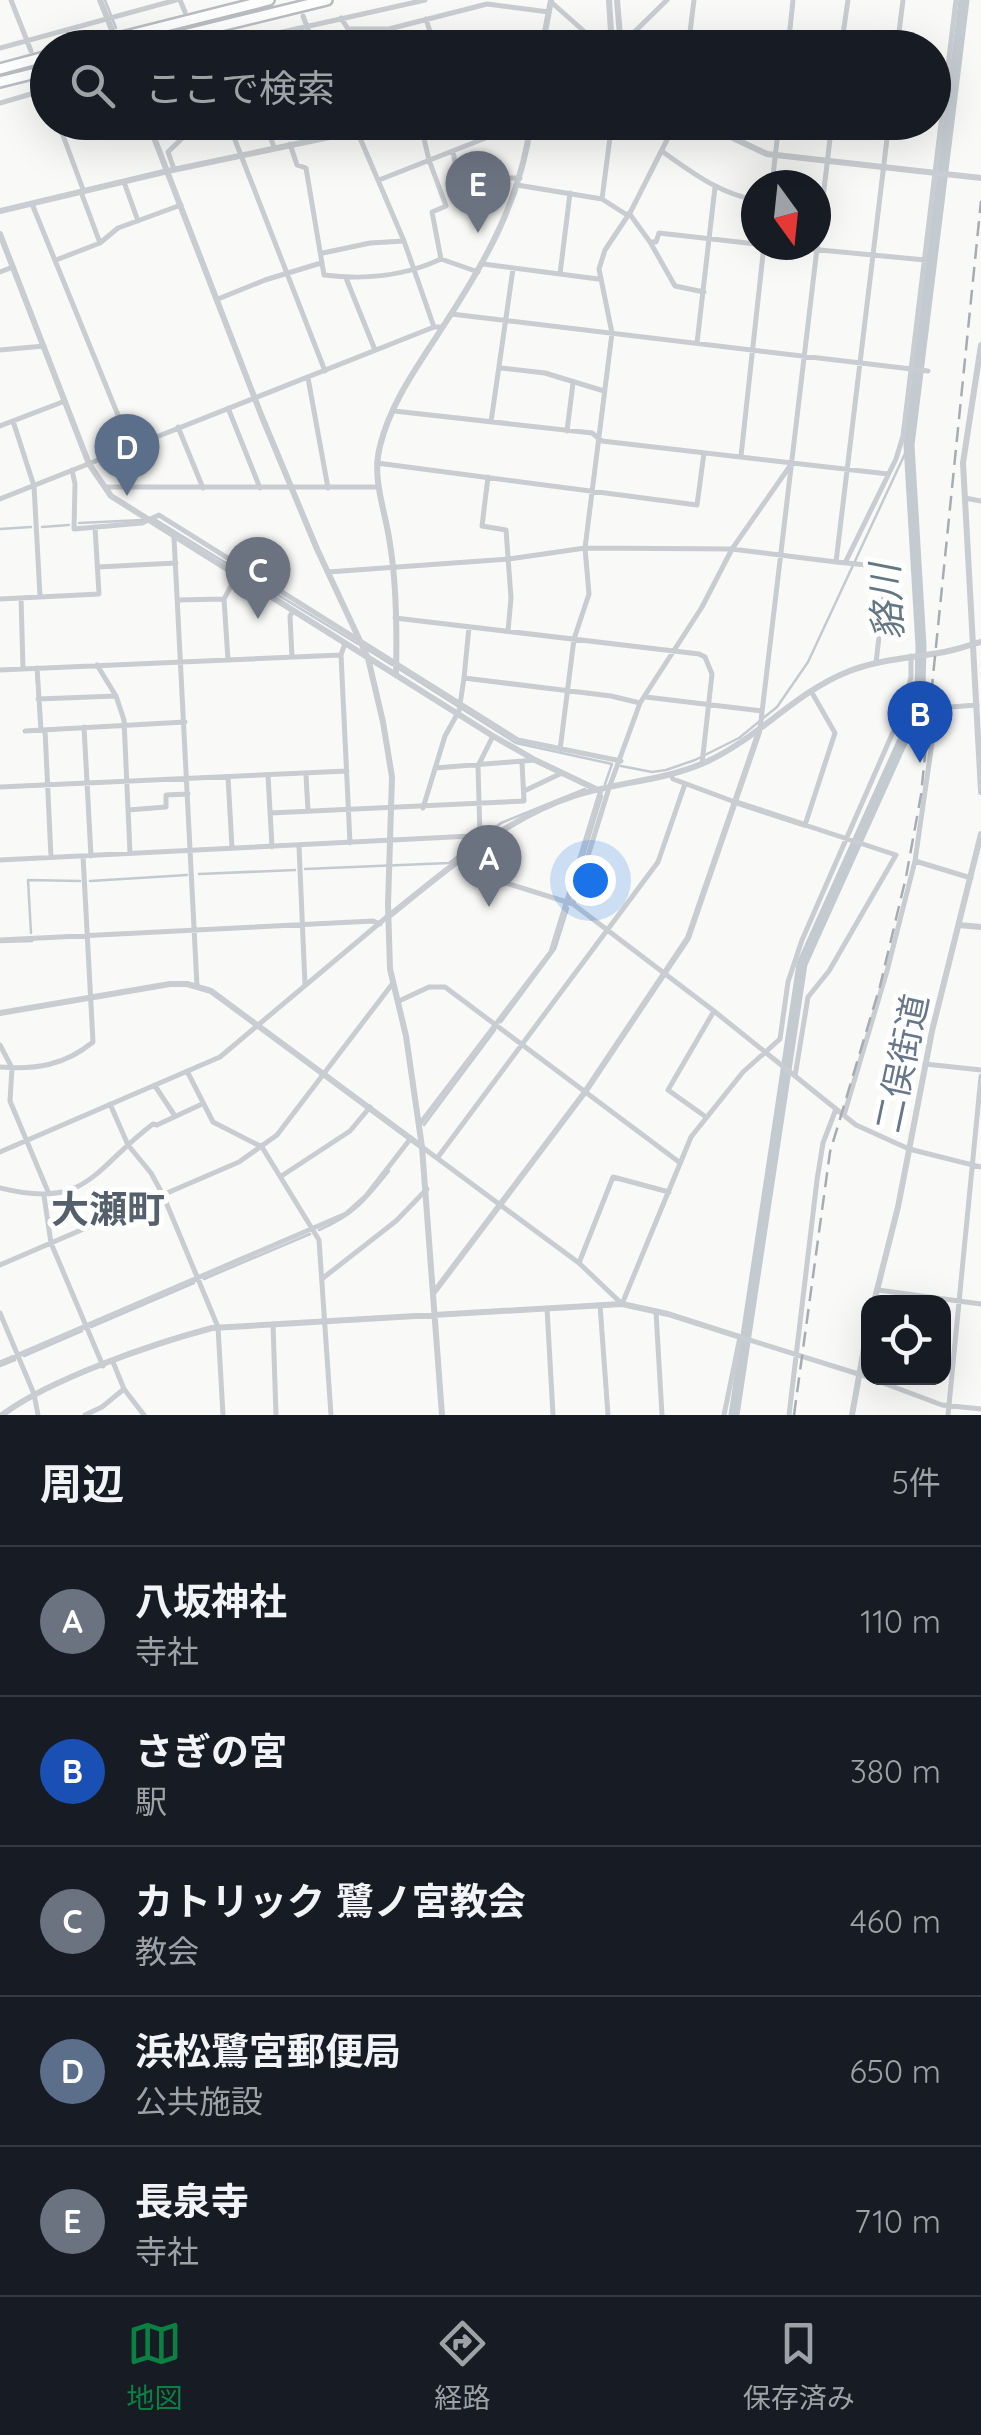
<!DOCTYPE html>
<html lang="ja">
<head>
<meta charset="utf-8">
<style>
  :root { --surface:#171b24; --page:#20242c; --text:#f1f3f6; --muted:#9ea1a6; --line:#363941; --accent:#0b8043 }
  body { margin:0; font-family:Quicksand,"Noto Sans JP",sans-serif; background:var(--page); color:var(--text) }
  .controls { position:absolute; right:30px; bottom:30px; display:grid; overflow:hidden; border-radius:20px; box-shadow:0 10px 40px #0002 }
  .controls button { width:90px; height:90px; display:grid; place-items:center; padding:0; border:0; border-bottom:2px solid var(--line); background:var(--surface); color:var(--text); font:50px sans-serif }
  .compass { position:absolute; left:741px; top:170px; width:90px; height:90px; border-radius:50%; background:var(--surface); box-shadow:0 10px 40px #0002; rotate:165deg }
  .you { position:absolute; left:590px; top:880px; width:35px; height:35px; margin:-25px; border:8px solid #fff; border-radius:50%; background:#1a73e8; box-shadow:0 0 0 15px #1a73e833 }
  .badge { display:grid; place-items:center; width:65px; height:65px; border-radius:50%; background:var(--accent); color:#fff; font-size:32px; font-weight:700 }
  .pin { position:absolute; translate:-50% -82px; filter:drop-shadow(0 2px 5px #0008) }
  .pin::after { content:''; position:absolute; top:52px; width:35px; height:30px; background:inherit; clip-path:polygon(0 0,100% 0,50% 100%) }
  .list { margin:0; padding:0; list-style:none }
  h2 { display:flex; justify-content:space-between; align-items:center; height:130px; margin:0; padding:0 40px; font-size:42px }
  h2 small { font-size:32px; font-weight:400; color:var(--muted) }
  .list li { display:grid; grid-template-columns:65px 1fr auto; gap:30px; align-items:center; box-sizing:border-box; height:150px; padding:0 40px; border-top:2px solid var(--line) }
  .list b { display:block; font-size:38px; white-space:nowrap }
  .list p { margin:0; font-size:32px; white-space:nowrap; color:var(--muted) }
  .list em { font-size:32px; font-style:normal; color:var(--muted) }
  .icon { flex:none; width:55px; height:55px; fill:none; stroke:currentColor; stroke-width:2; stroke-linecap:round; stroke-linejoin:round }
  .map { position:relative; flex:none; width:981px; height:1415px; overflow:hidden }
  .search { position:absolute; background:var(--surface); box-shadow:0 10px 40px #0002; left:30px; right:30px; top:30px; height:110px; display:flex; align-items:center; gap:25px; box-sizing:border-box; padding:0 35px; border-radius:55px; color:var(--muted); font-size:38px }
  .sheet { height:880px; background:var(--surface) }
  nav { display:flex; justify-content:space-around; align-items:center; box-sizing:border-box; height:140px; border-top:2px solid var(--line); background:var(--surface); font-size:28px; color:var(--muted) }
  nav a { display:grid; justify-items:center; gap:5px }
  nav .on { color:var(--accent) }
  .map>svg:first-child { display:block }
</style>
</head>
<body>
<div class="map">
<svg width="981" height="1415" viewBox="0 0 981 1415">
  <rect width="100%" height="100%" fill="#f9f9f7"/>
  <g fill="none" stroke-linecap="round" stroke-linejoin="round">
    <path stroke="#c3cbd1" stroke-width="2.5" d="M105,0L116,28
      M281,48L296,34
      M156,520L358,644
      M79,523L143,520
      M42,527L69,525
      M0,529L31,527
      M365,648L392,665
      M399,669L516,743L612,764L605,784
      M621,766L652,772L666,770L695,760L739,738L777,707L808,662L909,445
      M305,869L449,863L501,823L585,789
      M199,874L295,870
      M90,881L187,875
      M570,900L602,796
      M31,933L28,880L80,881
      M0,942L32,941
      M501,1022L555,949L568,908
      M424,1125L495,1030
      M319,1230C354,1215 366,1200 389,1171
      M204,1279L310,1234
      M91,1327L194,1283
      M24,1356L82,1331
      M0,1366L15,1360"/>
    <path stroke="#c3cbd1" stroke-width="11" d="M734,1415L802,964L912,720L920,686L921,646L909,445L964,0"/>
    <path stroke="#d4d8db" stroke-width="6" stroke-dasharray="6 3" stroke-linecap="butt" d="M112,30L118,48"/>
    <defs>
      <path id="motorway" d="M78,48L269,0
        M130,48L327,0
        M0,69L48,56
        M0,82L48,70"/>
    </defs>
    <use href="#motorway" stroke="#b9bcc0" stroke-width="14"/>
    <path stroke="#c9ccd0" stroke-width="5" d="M11,0L31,51
      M180,0L185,12
      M551,2L603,48
      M303,16L315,48
      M341,18L348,29H389L487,4L549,12
      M426,19L435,48
      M389,29L393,48
      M196,40L198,48
      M689,41L739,48
      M621,45L667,0
      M0,48L176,0
      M211,48L425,0
      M245,48L275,35
      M277,48L296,29
      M688,48L694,0
      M788,48L793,0
      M841,48L848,0
      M897,48L903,0
      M934,71L948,73
      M42,81L48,95
      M0,103L48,89
      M58,122L84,192
      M228,122L325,371
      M265,122L274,147
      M420,122L429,160L446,206L432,212L441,259
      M357,131L404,241L434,327
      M290,144L297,165L306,168L324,275C363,280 405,276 441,259L478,272
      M453,151L459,186L502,178H520
      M663,152C693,173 720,194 756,200
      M174,169L168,152L199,122
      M379,180L526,122
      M124,182L138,221
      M517,185L602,199L627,215
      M772,185L779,122
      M81,192L100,243
      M602,199L612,122
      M32,204L131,447L434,327H443
      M629,213L650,242L675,286L704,292
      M650,242H656L659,233L756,244
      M768,245L925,260
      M323,253L370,243L404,241
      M56,260L100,243L118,228L181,205
      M483,264L598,279
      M0,272L13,267
      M560,274L570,193
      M346,278L375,350
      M218,299L265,280L321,263
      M451,314L928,371
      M697,343L715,187
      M0,350L44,346
      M501,368L545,373L604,391
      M308,378L328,488
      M228,408L260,488
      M394,411L592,433L602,441L888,474
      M13,421L34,486L40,596
      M491,422L513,269
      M0,426L65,401
      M178,427L203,488
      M567,431L573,383
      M741,456L764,245
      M377,463L697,505L704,453
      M72,470L75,484L74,529L142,523L159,515L518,740L621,761
      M488,477L482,526L506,530L511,598L508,631
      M106,487H379
      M965,498L981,501
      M0,499L131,447
      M174,538L197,986
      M846,561L896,459L903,436L956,0
      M98,567L176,563
      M328,572L509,559L585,548L732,549L836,562
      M21,598L23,668
      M0,599L99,594L95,527
      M178,600L224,599
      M395,618L699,654L705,657L712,674L702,764
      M469,627L464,678L611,696L640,703
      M345,643L341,655L350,843
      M292,657L290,616L293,611
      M228,660L224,599L237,575
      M876,663L887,567L836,562L889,122
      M97,665L116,696L124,720L130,853
      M37,668L41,730
      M0,670L341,655
      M646,697L762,711
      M38,699L116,696
      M84,727L91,856
      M760,729L832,122
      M45,730L51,857
      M25,731L185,722
      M560,750L574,639L589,594L585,548L612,333L599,269L605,250L631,211L676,122
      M435,768L535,760
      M268,775L272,847
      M306,775L308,811
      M671,775L673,779L735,802
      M228,777L232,848
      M0,787L347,771
      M524,791L562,773
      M423,808L445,736L459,711L464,678
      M128,810L166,807V795L188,794
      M270,813L524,801L522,763
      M480,836L478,766L493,736
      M481,845L506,883L573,904L714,1011L856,1125L909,1149L981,1167
      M299,846L305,985
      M0,860L491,835
      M971,878L915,861L937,708L977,705
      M573,904L609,788L640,703L702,607L732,549L792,463
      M0,940L373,921L380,924
      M399,1001L429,987H445L679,1162
      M0,1045L12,1068L10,1101L49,1194
      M925,1064L981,1070
      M0,1067C36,1070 65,1065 93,1042L83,856
      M187,1071L213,1122L262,1147L319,1240L331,1415
      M795,1076L808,997L829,971L896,855L805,825L835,733L811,691
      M155,1086L175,1116
      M110,1104L128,1145L151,1173L163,1195L218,1327L223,1415
      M844,1115L887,971L915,861
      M706,1117L668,1090L714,1011
      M419,1125L551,952L601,790
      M422,1147L579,1263L622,1304L691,1137L743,1072L780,1039L788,982L802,940L904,707L911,677V656
      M0,1152L220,1057L388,916
      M438,1157L658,862L685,784
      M283,1175L350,1131L370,1107
      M0,1188C88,1210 93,1169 153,1124L157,1125L202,1104
      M44,1196L51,1243L103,1366
      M579,1263L613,1177L669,1192
      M0,1265L239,1162L277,1135L393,983
      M323,1278L396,1221L427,1189
      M878,1290L981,1304
      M600,1305L608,1415
      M547,1308L553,1415
      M656,1312L662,1415
      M0,1313L34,1394L38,1415
      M273,1324L276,1415
      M113,1362L124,1389L144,1415
      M0,1363L346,1214L366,1196L411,1138
      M870,1378L942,1405L981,1409
      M85,1415L102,1407L124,1389
      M724,1415L740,1337L868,1377
      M789,1415L817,1180L823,1143L836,1109
      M948,1415L981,1076"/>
    <path stroke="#c9ccd0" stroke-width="6" d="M100,0L112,30
      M609,0L612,48
      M617,0L621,48
      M542,48L551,0
      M148,122L262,417L317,549L368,658L383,722L392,777L388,905L390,969L406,1036L422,1147L442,1415
      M699,122L767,154L981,178
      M0,211L168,171L401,122
      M0,234L89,464L111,496L493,736L535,760L598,790
      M981,345L963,463L981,792
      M396,674C397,632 397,586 390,544C386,512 371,479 380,446C391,401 420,363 444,325C486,261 521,199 531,122
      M735,802L805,825
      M389,916C445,871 504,819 574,796C617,782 664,781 706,762C757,739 795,693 847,672C879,659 912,658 944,652C957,650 969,645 981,642
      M959,925L981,927
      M0,1013L170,984H187L211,991L422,1147
      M435,1291L585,1092L688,938L759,732
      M874,1302L898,1207L932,1031L981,834
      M2,1415C50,1379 152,1344 212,1328L622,1304L668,1314L740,1337
      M852,1415L868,1326"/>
    <use href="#motorway" stroke="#fff" stroke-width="9"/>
    <path stroke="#a7acb3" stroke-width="2.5" stroke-dasharray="15 8" stroke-linecap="butt" d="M794,1415L830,1152L880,986L906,877L921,795L981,201"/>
  </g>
  <g text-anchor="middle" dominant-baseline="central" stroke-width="10" stroke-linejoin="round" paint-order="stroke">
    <g font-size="35" fill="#677688" stroke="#fff">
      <text transform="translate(901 1063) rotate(-78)">二俣街道</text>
    </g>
    <g font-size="38" font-style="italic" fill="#637783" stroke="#fff">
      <text transform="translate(886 602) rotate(-93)">貉川</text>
    </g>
    <g font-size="38" font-weight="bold" fill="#55606d" stroke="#fff">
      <text x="108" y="1209">大瀬町</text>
    </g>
  </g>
</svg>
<div class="controls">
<button><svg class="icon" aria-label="locate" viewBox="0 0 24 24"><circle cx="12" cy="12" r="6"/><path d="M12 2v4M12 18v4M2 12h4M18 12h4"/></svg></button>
</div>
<svg class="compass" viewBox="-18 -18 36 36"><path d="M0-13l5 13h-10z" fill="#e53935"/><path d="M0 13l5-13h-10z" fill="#9ea1a6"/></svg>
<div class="you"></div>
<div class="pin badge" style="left:489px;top:907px;background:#6b7280">A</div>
<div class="pin badge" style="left:920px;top:763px;background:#1a4fb4">B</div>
<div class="pin badge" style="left:258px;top:619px;background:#6b7280">C</div>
<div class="pin badge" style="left:127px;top:496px;background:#5c6f8a">D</div>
<div class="pin badge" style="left:478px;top:233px;background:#6b7280">E</div>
<div class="search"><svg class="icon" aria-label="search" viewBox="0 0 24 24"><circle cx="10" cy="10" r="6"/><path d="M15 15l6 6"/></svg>ここで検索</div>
</div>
<section class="sheet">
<h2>周辺<small>5件</small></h2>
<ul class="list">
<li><span class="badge" style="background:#6b7280">A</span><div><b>八坂神社</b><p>寺社</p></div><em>110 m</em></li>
<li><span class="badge" style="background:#1a4fb4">B</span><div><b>さぎの宮</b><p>駅</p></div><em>380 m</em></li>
<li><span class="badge" style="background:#6b7280">C</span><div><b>カトリック 鷺ノ宮教会</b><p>教会</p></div><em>460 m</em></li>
<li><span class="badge" style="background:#5c6f8a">D</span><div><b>浜松鷺宮郵便局</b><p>公共施設</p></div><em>650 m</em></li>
<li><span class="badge" style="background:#6b7280">E</span><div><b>長泉寺</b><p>寺社</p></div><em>710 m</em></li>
</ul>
</section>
<nav>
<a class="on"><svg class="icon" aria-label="map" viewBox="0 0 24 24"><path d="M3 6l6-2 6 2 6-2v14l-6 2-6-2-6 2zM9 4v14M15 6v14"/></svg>地図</a>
<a><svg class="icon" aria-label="directions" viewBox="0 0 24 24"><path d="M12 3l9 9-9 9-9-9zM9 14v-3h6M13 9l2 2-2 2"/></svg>経路</a>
<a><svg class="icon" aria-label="saved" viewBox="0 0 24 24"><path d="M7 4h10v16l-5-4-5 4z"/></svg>保存済み</a>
</nav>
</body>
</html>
